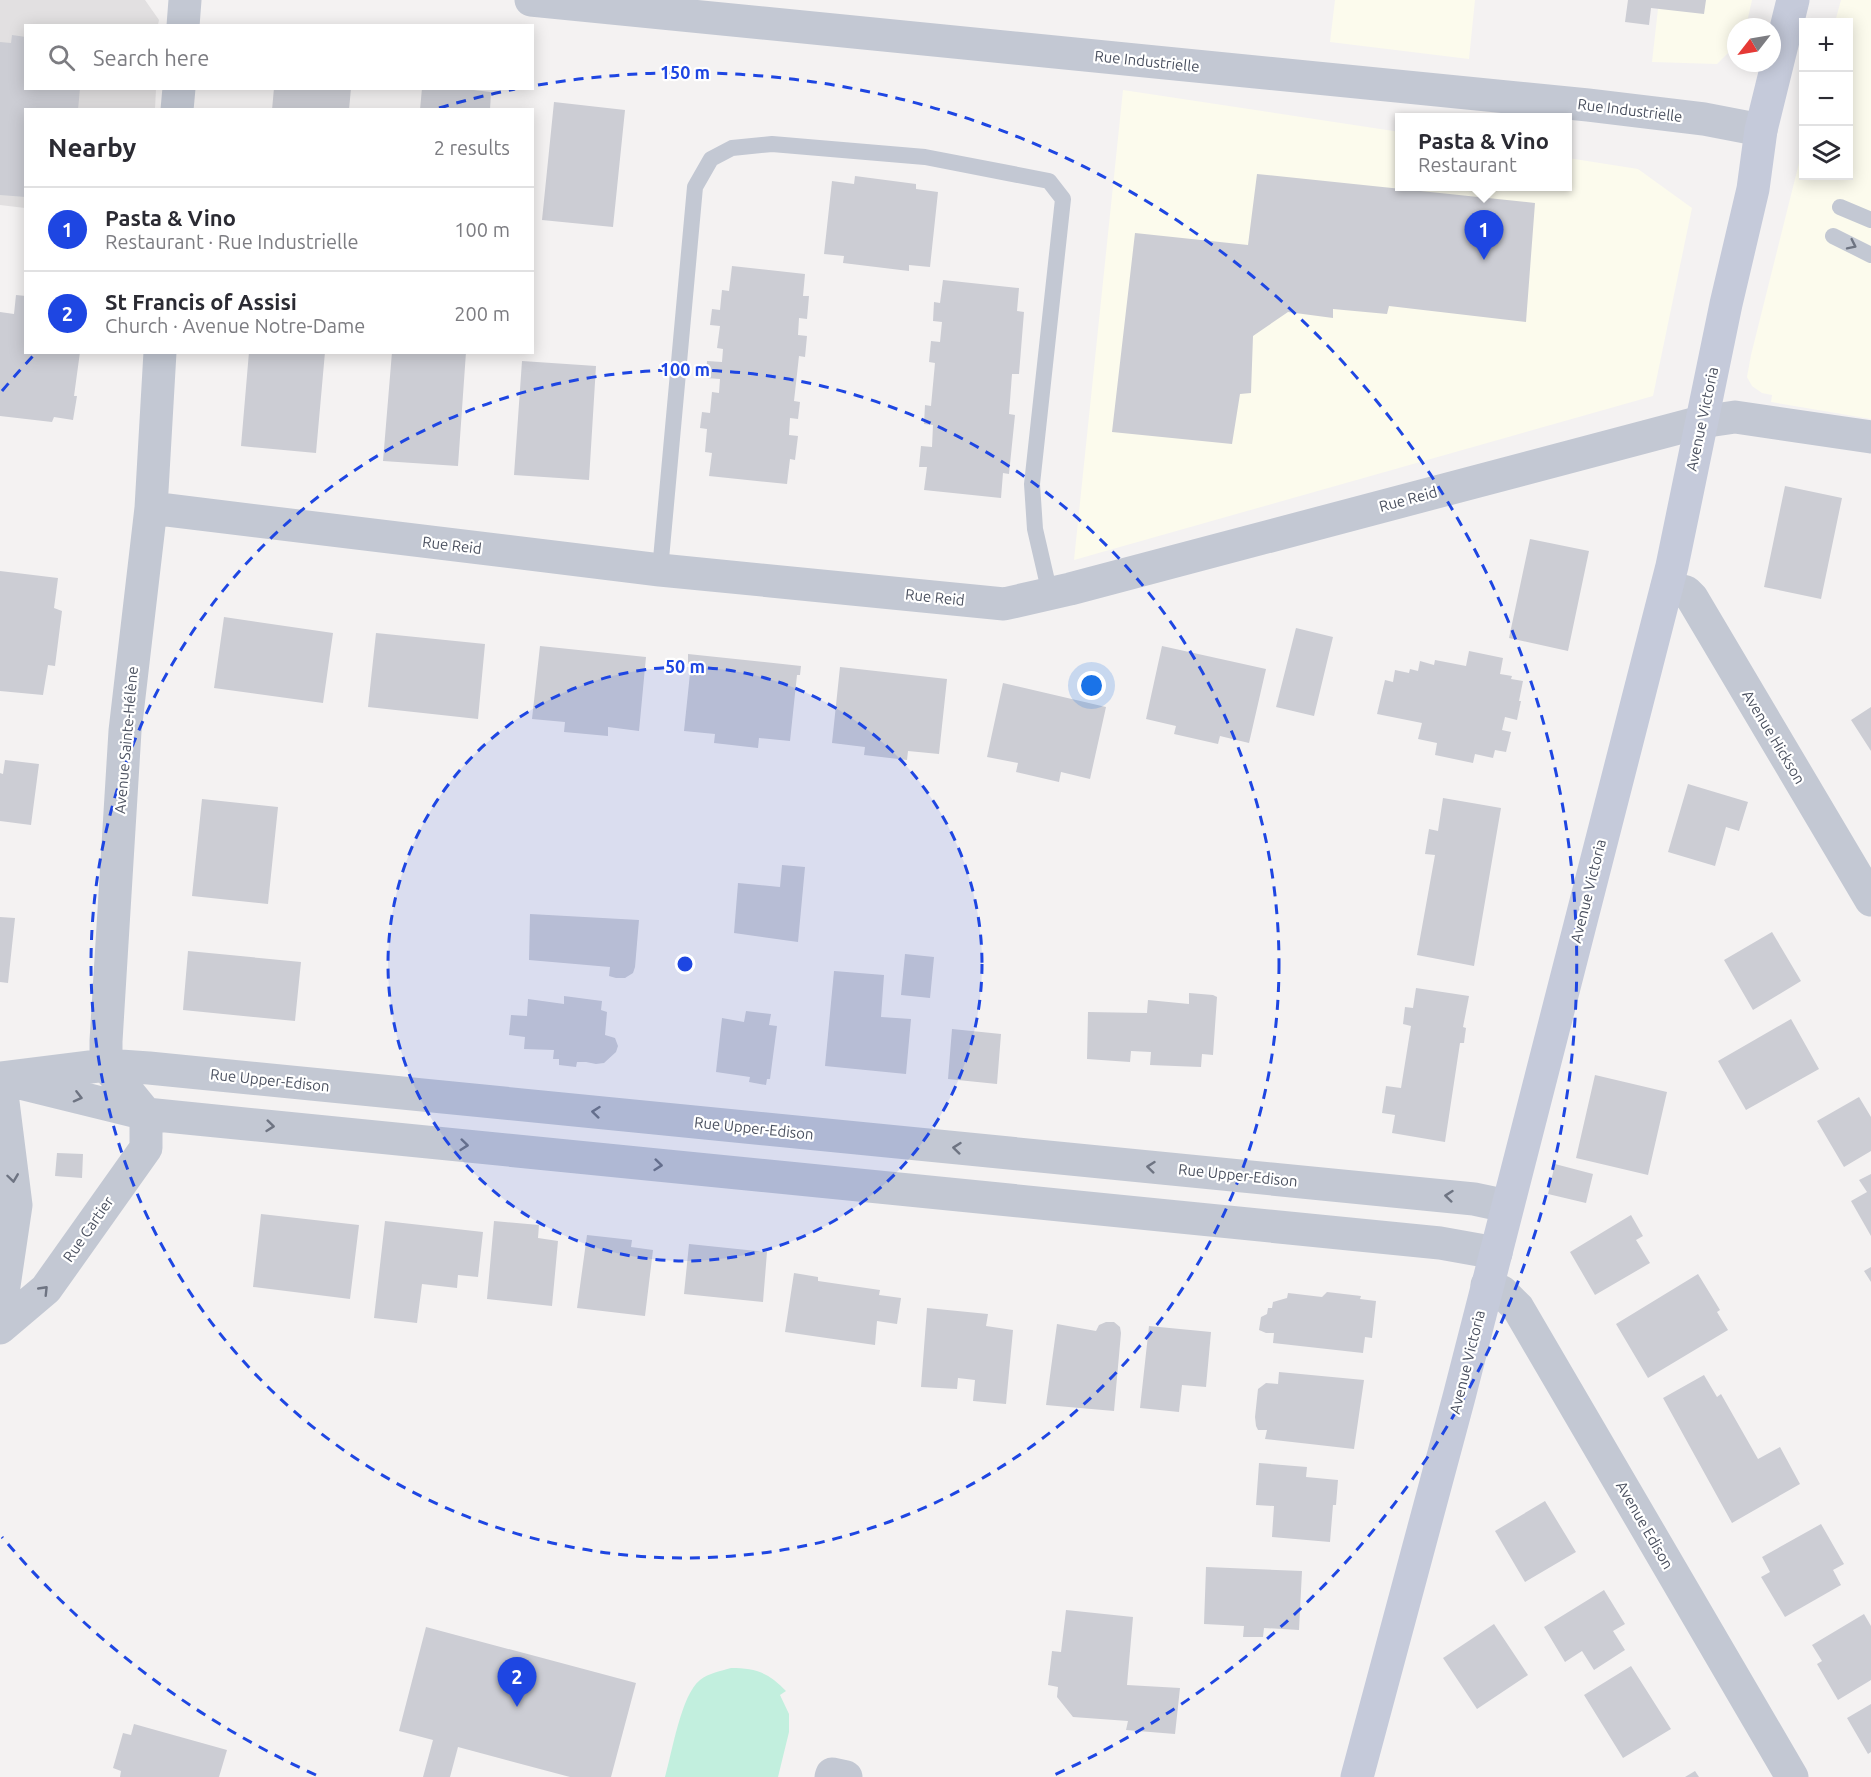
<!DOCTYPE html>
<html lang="en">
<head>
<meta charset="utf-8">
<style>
  :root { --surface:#fff; --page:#f7f7f7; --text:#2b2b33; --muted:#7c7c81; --line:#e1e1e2; --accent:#1e46e2 }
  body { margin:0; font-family:Ubuntu,sans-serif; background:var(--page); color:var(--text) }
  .controls { position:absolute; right:18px; top:18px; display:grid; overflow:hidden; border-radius:0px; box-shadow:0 3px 15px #0003 }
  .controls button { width:54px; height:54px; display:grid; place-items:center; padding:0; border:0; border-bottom:2px solid var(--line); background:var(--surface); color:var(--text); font:30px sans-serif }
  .compass { position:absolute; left:1727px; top:18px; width:54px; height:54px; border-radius:50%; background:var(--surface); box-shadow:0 3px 15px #0003; rotate:239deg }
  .you { position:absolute; left:1092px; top:686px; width:21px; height:21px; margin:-15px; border:4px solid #fff; border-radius:50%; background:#1a73e8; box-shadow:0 0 0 9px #1a73e833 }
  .badge { display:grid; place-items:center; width:39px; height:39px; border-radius:50%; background:var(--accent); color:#fff; font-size:20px; font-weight:700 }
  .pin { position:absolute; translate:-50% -50px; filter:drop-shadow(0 2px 3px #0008) }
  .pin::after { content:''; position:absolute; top:32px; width:21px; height:18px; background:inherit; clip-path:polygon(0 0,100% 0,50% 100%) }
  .popup { position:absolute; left:1395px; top:113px; width:177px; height:78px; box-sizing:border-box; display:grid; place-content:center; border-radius:0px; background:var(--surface); filter:drop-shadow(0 2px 4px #0005); font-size:20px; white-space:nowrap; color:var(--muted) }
  .popup b { font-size:22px; color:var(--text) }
  .popup::after { content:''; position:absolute; left:50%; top:100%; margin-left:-12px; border:12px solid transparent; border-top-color:var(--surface) }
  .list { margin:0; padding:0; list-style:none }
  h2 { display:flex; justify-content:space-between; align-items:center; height:78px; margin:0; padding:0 24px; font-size:26px }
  h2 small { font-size:20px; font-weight:400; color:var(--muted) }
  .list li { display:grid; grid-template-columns:39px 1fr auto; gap:18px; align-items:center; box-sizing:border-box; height:84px; padding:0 24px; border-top:2px solid var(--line) }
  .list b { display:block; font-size:22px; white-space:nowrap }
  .list p { margin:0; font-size:20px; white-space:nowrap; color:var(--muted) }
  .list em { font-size:20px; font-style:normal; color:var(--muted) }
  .icon { flex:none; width:33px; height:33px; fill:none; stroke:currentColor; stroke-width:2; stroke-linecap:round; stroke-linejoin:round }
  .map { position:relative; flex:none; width:1871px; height:1777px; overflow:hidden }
  .search { position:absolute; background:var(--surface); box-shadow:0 3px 15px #0003; left:24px; top:24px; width:510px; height:66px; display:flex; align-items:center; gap:15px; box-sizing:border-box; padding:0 21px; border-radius:0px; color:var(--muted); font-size:22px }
  .panel { position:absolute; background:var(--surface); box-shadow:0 3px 15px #0003; left:24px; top:108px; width:510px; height:246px; border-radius:0px }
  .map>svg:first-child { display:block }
</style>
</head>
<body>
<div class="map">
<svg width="1871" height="1777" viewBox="0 0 1871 1777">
  <rect width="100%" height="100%" fill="#f4f2f2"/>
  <path fill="#fcfbed" d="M1335,0H1475L1469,59L1330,42Z
    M1659,0H1752L1746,27H1736V45L1717,64L1652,62Z
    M1841,0H1871V419L1771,402L1772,395L1762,393L1752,386L1747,377L1751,355L1803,147L1804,176H1848V22H1835Z
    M1123,90L1400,132V186H1568V158L1638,169L1692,208L1653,396L1074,560Z"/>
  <path fill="#e2e0e1" d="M0,0H145L159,20L158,25L26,26V88L156,89L155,109L26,110L25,208L0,205Z"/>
  <path fill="#c2efde" d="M731,1668C756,1668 769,1673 786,1691L780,1695L789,1714V1732L778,1777H665C672,1753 681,1695 700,1680C709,1673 721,1671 731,1668Z"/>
  <path fill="#cccdd4" d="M1628,0H1706L1704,14L1651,8L1649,25L1625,22Z
    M12,35L26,37V88H80L78,110H26V197L0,195V42L11,43Z
    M274,88H351L349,110H272Z
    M422,88H456L491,92L490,110H420Z
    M554,102L625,110L613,227L542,220Z
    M1257,174L1535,203L1526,322L1389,306L1387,314L1333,309V318L1288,312L1253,336L1251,393L1240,394L1232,444L1112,432L1135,233L1248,245Z
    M855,176L916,184V189L938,192L930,267L909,265V271L843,263L844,256L824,254L832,181L854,184Z
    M732,266L805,274L803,296H809L807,319L799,318L798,335L807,336L805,357L799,356L794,401L800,402L798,419L790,418L789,435L798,436L795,460L790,459L787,484L709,476L712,453L705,452L707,429L700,428L702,412L710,413L712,392L719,393L720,379L706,378L707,361L722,362L723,349L717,348L720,326L710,325L712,309L720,310L722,290L729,291Z
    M943,280L1019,288L1017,311L1024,312L1019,374H1012L1009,414L1015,415L1009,474L1003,473L1001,498L924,490L927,467H919L921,446L932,447L933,425L924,424L925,405L931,406L935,363L929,362L931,341L940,342L942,322L933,321L934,302L940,303Z
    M16,295L26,296V352H80L74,396H77L73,420L54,417L52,422L0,416V312L14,314Z
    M249,352H325L316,453L241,446Z
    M392,352H466L458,466L383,461Z
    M522,361L596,366L589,480L514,475Z
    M1785,486L1842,498L1821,599L1764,587Z
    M1530,539L1589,551L1568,651L1509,638Z
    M0,571L58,578L54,608L62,611L55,666L48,665L43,695L0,691Z
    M224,617L333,633L323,703L214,688Z
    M1296,628L1333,637L1314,716L1276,707Z
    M376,633L485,644L478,719L368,707Z
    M540,646L646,657L639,731L608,727V736L564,732L565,722L532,719Z
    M1162,646L1266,669L1249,743L1220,736L1218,744L1174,734L1176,726L1146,719Z
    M1469,651L1503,658L1500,674L1512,676L1511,679L1523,681L1519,701H1521L1517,720L1505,717L1502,730L1511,732L1506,752L1495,750L1493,758L1475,754L1473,763L1435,755L1437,743L1418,739L1422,723L1377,714L1385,680L1393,682L1395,670L1409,673L1410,669L1418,671L1420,661L1434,665L1435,660L1466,666Z
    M688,654L801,666L800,675H797L790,741L759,738L758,748L714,743L715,734L684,731L691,664H688Z
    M840,667L947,679L939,754L908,751L907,760L864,755L865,747L832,743Z
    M1003,683L1106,707L1090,779L1061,772L1059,782L1016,772L1018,763L987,757Z
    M1871,707V751L1851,720Z
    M5,760L39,764L31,825L0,821V773L3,774Z
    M1688,784L1748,802L1739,831L1726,827L1715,866L1668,852Z
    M1443,798L1501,808L1474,966L1417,955L1435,855L1425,854L1429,829L1438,831Z
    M202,799L278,807L268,904L192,896Z
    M782,865L805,867L798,942L734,933L738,883L780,887Z
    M530,914L639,920L635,967L633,973L625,978H616L609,976L610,967L529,960Z
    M0,917L15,918L8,983L0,982Z
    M1772,932L1801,981L1753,1010L1724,960Z
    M188,951L301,962L295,1021L183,1010Z
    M905,954L934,957L930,998L901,995Z
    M834,971L884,975L881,1017L911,1019L906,1074L825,1066Z
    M1416,988L1469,996L1463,1027L1466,1028L1465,1035L1464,1043H1460L1445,1142L1392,1133L1395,1115L1382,1113L1386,1086L1401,1088L1411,1026L1403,1024L1405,1007L1413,1008Z
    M1189,993L1213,995L1217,997L1213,1055L1202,1054L1201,1067L1150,1065L1151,1052L1131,1051L1130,1062L1087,1059L1088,1012L1147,1013L1148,1000L1189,1004Z
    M564,996L602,1001L601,1010L607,1012L605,1035L615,1038L618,1046L616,1052L604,1063L596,1064L586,1062H577L576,1067L559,1065V1059H553L554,1050L524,1049L525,1037L509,1035L511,1015L527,1016L528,999L564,1004Z
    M746,1011L771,1014L769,1025L777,1026L770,1079H767L766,1085L749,1082L750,1077L716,1072L722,1018L744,1022Z
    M1791,1019L1819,1069L1746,1110L1718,1061Z
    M952,1029L1001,1034L997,1084L948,1079Z
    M1595,1075L1667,1092L1648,1175L1576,1158Z
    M1859,1097L1871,1117V1151L1844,1167L1817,1121Z
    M57,1153L83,1154L82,1178L55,1176Z
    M1555,1164L1593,1174L1586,1203L1548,1194Z
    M1871,1174V1236L1851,1201L1867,1192L1859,1180Z
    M261,1214L359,1225L350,1299L253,1287Z
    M1631,1215L1643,1236L1636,1240L1650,1263L1595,1295L1570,1252Z
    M385,1221L483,1232L478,1277L458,1275L457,1288L422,1284L417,1323L374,1318Z
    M494,1221L539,1225L538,1238L558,1241L552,1306L487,1299Z
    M587,1235L632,1240L631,1247L653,1250L645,1316L577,1308Z
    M689,1244L767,1252L763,1302L684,1294Z
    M1871,1267V1282L1864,1271Z
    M794,1273L818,1277V1281L880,1290L879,1295L901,1298L897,1324L877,1321L875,1345L785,1332Z
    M1698,1274L1720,1310L1717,1312L1728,1330L1648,1378L1616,1324Z
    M1327,1292L1361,1296L1360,1299L1376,1301L1372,1338L1365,1337L1363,1353L1273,1343L1274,1333H1266L1259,1330L1261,1317L1267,1314L1268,1308H1272L1273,1302L1287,1298L1288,1293L1322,1297Z
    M927,1308L988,1314L986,1326L1013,1330L1006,1404L973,1401L975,1380L958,1378L957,1389L921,1387Z
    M1106,1322H1114L1120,1327L1121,1333L1114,1411L1046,1405L1057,1324L1096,1331L1099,1325Z
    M1149,1326L1211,1332L1206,1387L1182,1385L1179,1412L1140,1408Z
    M1279,1372L1364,1380L1354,1449L1265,1439L1267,1430H1258L1256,1426L1255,1417L1258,1389L1266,1383L1278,1384Z
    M1704,1375L1717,1397L1721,1394L1758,1459L1780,1447L1800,1484L1732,1523L1663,1398Z
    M1259,1463L1307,1467L1306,1477L1338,1480L1336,1505H1333L1330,1542L1272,1537L1274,1506L1256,1505Z
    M1545,1501L1576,1552L1525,1582L1495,1531Z
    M1821,1524L1844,1564L1833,1570L1841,1585L1785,1617L1761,1577L1770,1572L1762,1557Z
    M1206,1567L1302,1571L1299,1630L1264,1628L1263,1637H1243L1244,1626L1204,1624Z
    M1604,1590L1625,1624L1613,1631L1625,1650L1594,1670L1582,1651L1565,1662L1544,1627Z
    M1066,1610L1133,1617L1127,1685L1180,1688L1175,1734L1126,1730L1128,1721L1073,1717L1057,1697L1058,1687L1048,1685L1052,1651L1061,1652Z
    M1864,1614L1871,1626V1680L1838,1700L1817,1664L1822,1661L1812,1645Z
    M1494,1624L1528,1675L1477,1709L1443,1658Z
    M426,1627L636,1683L611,1777H570L458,1747L450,1777H423L433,1740L399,1731Z
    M1631,1666L1671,1729L1623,1758L1584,1695Z
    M1871,1704V1752L1868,1754L1847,1718Z
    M134,1724L227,1750L219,1777H120L121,1771L113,1768L123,1733L131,1735Z
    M1695,1771L1699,1777H1685Z"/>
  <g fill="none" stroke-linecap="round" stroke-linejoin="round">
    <path stroke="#c3c8d3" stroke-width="16" d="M1840,207L1871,220
      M1833,236L1871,255
      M660,570L695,187L711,159L732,148L772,144L925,157L1049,181L1063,199L1032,484L1035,529L1050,594"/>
    <path stroke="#c3c8d3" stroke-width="33" d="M531,0L1588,105L1704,119L1761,130
      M183,26L185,0
      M177,110L179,88
      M151,508L660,570L1004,604L1070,589L1701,422L1735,417L1871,437
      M1667,587L1686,592L1692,598L1871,900
      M0,1078L106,1065L149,1068L1474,1199L1507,1206
      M20,1083L146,1114L1440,1243L1496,1253
      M1487,1285L1502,1292L1518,1308L1792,1777
      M0,1313L16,1205L0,1078
      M0,1328L46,1289L146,1148V1114L106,1065V1041L125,731L151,508L160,352
      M831,1777L832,1774L846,1777"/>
    <path stroke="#c5cada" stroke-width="33" d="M1357,1777L1459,1397L1672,566L1726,304L1753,189L1761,130L1793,0"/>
  </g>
  <defs><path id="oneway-chevron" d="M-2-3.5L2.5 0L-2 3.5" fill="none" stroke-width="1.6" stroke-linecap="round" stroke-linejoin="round" transform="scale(1.5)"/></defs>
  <g stroke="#6e7482">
    <use href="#oneway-chevron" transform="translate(1852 245) rotate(26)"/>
    <use href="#oneway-chevron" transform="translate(78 1097) rotate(14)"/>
    <use href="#oneway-chevron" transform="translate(596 1112) rotate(-174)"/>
    <use href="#oneway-chevron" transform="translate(270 1126) rotate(6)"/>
    <use href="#oneway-chevron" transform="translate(464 1145) rotate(6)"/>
    <use href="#oneway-chevron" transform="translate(957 1148) rotate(-174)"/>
    <use href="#oneway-chevron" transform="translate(658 1165) rotate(6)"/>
    <use href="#oneway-chevron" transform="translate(1151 1167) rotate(-174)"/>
    <use href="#oneway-chevron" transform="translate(13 1178) rotate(82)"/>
    <use href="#oneway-chevron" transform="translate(1449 1196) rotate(-174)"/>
    <use href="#oneway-chevron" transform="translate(44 1290) rotate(-46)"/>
  </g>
  <circle cx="685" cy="964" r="297" fill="#1e46e2" fill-opacity=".12"/>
  <g fill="none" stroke="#1e46e2" stroke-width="3" stroke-dasharray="10 8">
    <circle cx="685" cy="964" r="297"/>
    <circle cx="685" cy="964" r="594"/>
    <path d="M316 1775A891 891 0 0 1 2 1537M2 391A891 891 0 0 1 33 356M439 108A891 891 0 0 1 515 89M538 85A891 891 0 0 1 1054 1775"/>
  </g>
  <g text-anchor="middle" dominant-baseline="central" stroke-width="4.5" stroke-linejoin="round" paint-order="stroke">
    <g font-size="15" fill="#4a505f" stroke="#fff">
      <text transform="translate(1147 61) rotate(6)">Rue Industrielle</text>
      <text transform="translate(1630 110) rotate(7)">Rue Industrielle</text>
      <text transform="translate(1702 419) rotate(-78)">Avenue Victoria</text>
      <text transform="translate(1408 499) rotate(-15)">Rue Reid</text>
      <text transform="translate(452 545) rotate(7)">Rue Reid</text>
      <text transform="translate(935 597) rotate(6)">Rue Reid</text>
      <text transform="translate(1774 737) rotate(59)">Avenue Hickson</text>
      <text transform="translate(126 740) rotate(-85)">Avenue Sainte-Hélène</text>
      <text transform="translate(1588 891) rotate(-76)">Avenue Victoria</text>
      <text transform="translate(270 1080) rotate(6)">Rue Upper-Edison</text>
      <text transform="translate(754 1128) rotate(6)">Rue Upper-Edison</text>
      <text transform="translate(1238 1175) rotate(6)">Rue Upper-Edison</text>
      <text transform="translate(88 1229) rotate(-55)">Rue Cartier</text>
      <text transform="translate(1467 1362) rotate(-76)">Avenue Victoria</text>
      <text transform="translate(1645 1525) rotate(60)">Avenue Edison</text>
    </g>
  </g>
  <circle cx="685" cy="964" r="9" fill="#1e46e2" stroke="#fff" stroke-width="3"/>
  <g font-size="18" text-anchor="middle" font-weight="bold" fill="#1e46e2" stroke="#fff" stroke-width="4.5" stroke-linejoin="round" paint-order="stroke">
    <text x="685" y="79">150 m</text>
    <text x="685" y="376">100 m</text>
    <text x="685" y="673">50 m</text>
  </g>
</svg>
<div class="controls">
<button>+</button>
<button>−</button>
<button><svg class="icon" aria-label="layers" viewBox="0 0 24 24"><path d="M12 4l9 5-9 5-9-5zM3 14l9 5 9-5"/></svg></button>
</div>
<svg class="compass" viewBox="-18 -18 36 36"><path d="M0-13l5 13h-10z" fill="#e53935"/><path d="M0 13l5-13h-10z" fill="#7c7c81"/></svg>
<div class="you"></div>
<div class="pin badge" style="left:1484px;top:260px">1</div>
<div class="popup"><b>Pasta &amp; Vino</b>Restaurant</div>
<div class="pin badge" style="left:517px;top:1707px">2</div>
<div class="search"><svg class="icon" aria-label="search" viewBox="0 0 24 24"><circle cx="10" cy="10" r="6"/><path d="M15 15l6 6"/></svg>Search here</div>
<section class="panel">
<h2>Nearby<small>2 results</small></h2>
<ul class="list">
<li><span class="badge">1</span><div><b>Pasta &amp; Vino</b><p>Restaurant · Rue Industrielle</p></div><em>100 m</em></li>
<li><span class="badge">2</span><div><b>St Francis of Assisi</b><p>Church · Avenue Notre-Dame</p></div><em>200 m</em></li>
</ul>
</section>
</div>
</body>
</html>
